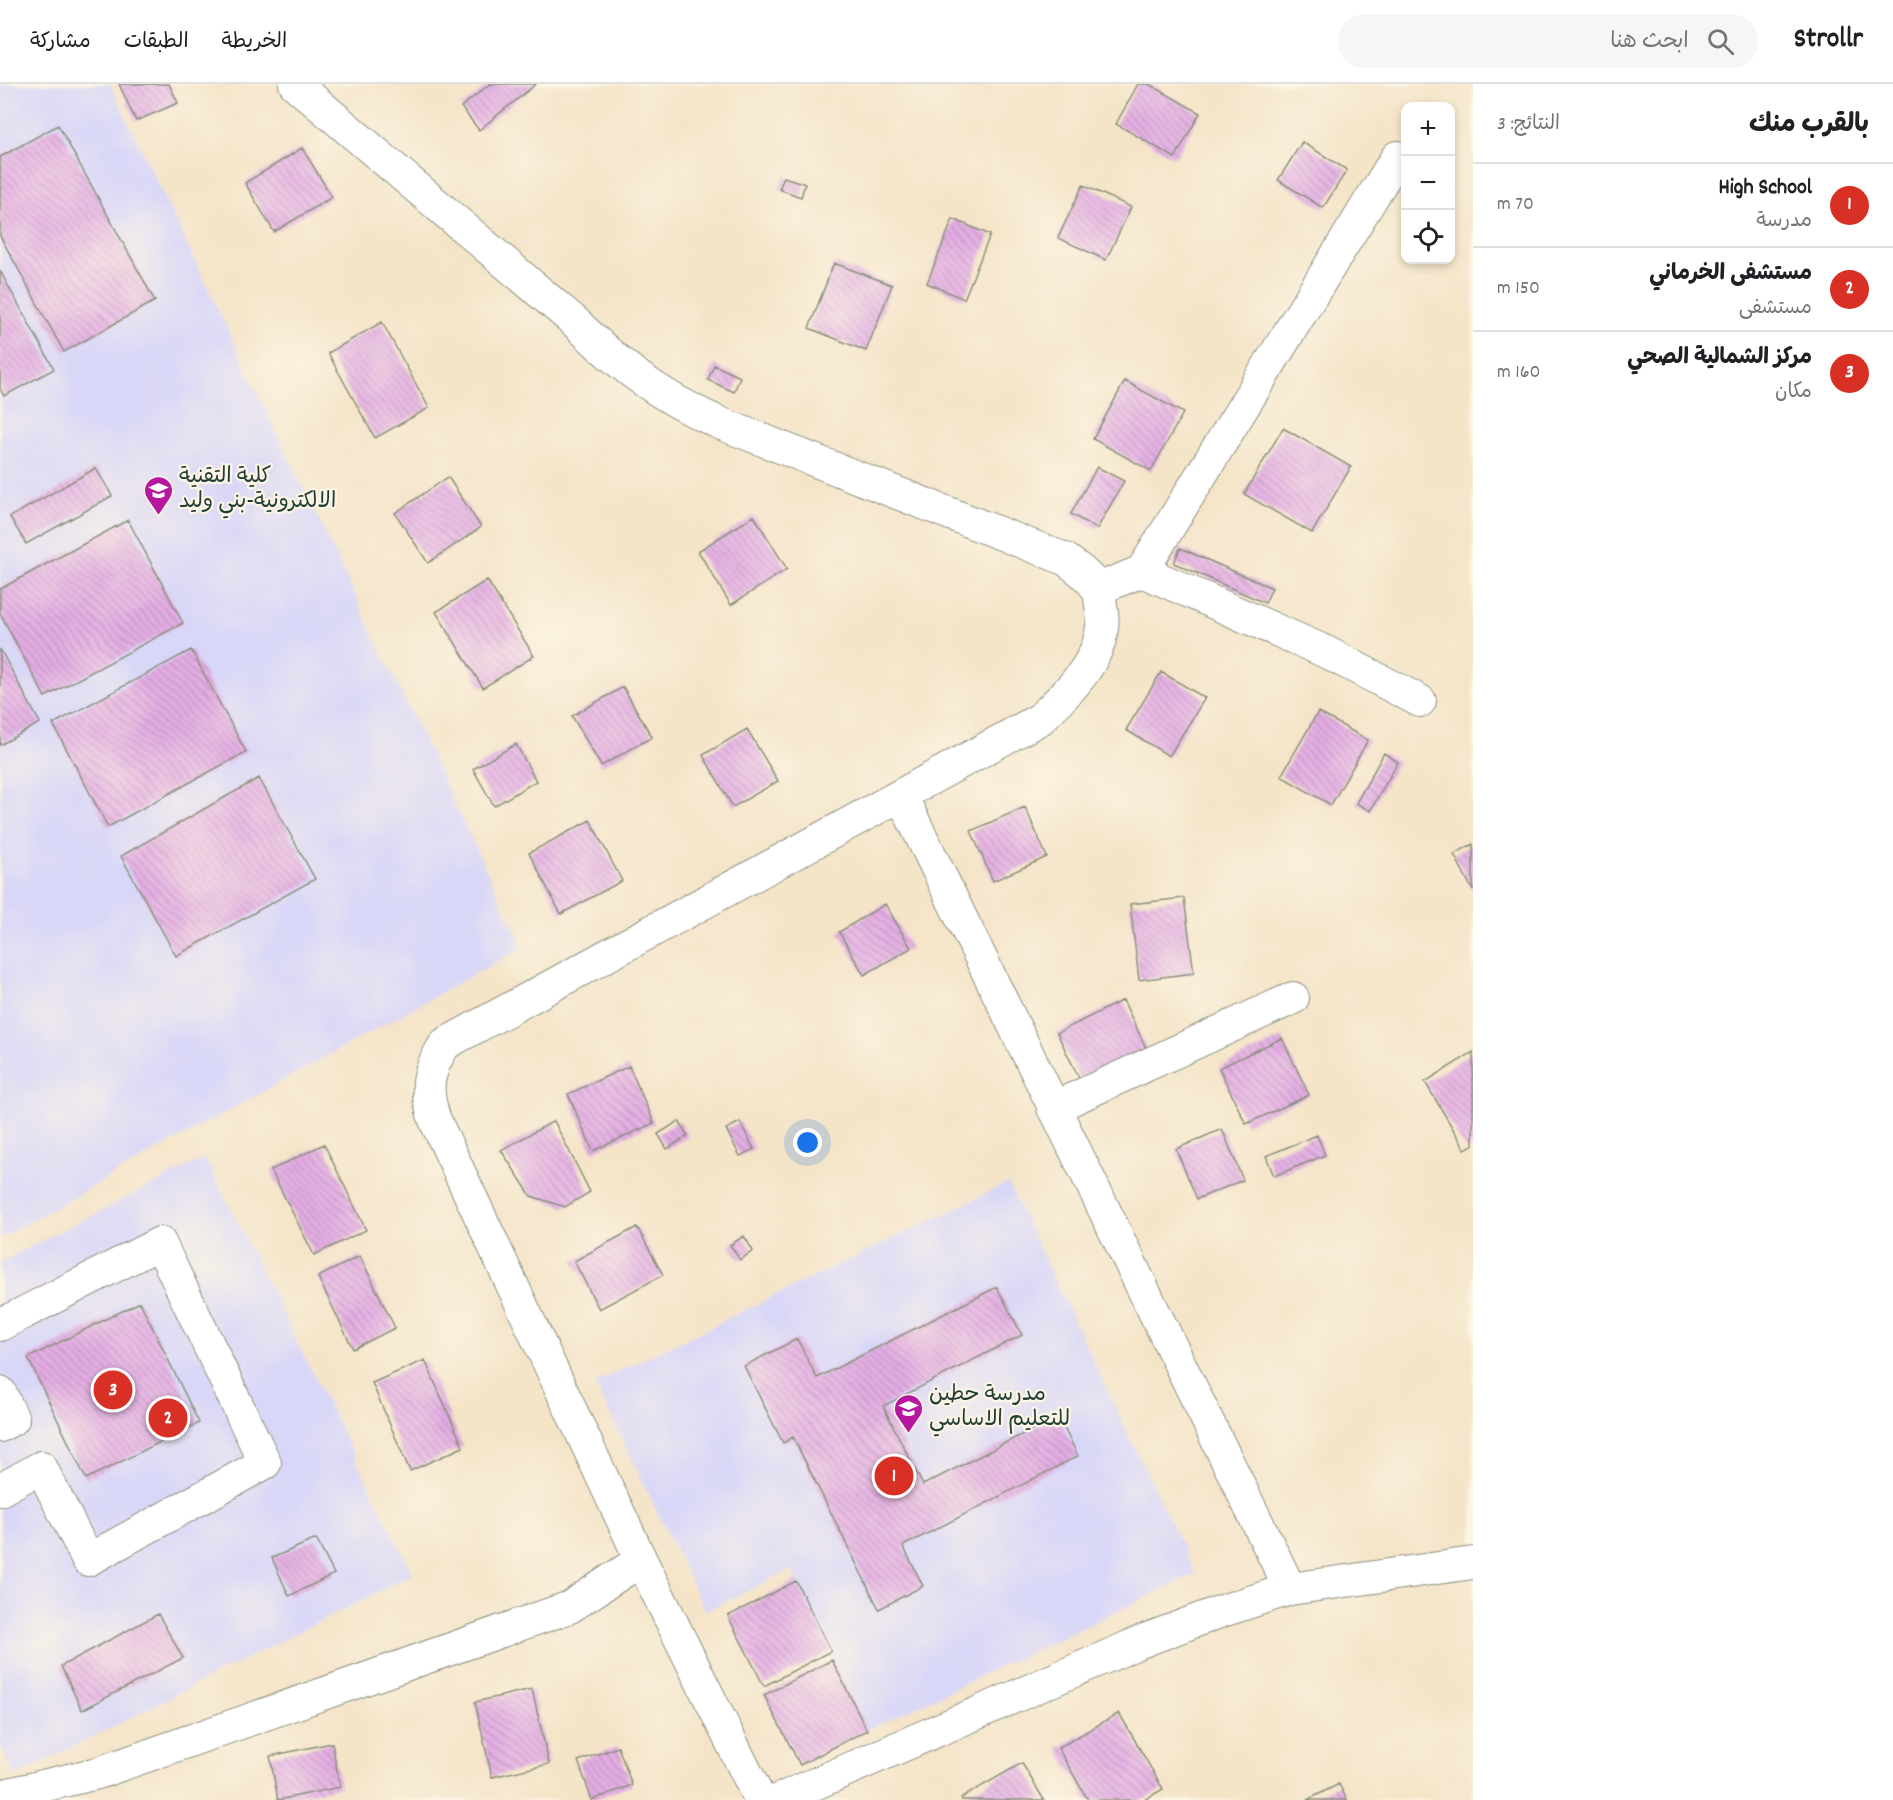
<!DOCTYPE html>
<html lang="ar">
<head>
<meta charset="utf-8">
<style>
  :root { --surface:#fff; --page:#f6f6f6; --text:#202124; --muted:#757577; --line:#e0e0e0; --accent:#d93025 }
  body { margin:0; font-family:Dekko,"Playpen Sans Arabic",sans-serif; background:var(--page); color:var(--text); direction:rtl }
  .controls { position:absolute; right:18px; top:18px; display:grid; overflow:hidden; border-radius:12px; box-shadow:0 3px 9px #0003 }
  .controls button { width:54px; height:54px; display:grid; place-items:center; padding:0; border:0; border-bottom:2px solid var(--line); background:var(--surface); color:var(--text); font:30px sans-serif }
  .you { position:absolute; left:808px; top:1059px; width:21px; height:21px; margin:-15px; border:4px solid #fff; border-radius:50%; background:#1a73e8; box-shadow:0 0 0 9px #1a73e833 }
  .badge { display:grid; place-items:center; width:39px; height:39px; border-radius:50%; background:var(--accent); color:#fff; font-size:20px; font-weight:700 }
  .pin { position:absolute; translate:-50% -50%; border:3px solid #fff; box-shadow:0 2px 6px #0006 }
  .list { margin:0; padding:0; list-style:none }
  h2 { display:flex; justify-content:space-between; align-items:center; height:78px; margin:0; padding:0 24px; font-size:26px }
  h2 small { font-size:20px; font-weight:400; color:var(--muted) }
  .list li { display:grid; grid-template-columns:39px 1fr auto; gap:18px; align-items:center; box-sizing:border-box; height:84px; padding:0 24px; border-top:2px solid var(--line) }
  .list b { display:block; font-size:22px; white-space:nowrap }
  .list p { margin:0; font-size:20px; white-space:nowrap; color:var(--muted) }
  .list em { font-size:20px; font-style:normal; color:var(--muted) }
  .icon { flex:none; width:33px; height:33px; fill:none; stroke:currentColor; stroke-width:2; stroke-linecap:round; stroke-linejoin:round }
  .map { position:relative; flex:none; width:1473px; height:1716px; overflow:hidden; direction:ltr }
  header { display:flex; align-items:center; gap:36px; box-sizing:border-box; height:84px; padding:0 30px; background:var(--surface); border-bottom:2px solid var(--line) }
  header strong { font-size:28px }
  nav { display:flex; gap:33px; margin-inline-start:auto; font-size:21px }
  .search { width:420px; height:54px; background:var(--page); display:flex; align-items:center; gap:15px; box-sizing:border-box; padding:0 21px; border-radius:33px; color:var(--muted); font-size:22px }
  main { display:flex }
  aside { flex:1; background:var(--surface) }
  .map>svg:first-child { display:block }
</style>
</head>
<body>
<header>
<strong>Strollr</strong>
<div class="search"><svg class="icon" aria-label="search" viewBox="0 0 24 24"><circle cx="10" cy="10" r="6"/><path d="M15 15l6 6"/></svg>ابحث هنا</div>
<nav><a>الخريطة</a><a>الطبقات</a><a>مشاركة</a></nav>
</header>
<main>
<aside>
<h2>بالقرب منك<small>النتائج: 3</small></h2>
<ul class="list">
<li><span class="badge">1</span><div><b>High School</b><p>مدرسة</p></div><em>70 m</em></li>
<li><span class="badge">2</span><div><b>مستشفى الخرماني</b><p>مستشفى</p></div><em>150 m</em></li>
<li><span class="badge">3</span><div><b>مركز الشمالية الصحي</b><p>مكان</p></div><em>160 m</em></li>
</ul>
</aside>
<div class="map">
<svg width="1473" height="1716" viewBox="0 0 1473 1716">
  <defs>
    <pattern id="building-back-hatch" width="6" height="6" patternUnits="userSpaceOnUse" patternTransform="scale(1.5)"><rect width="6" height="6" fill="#e5aee5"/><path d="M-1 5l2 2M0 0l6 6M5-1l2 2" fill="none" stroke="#b98fba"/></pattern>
  </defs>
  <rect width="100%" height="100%" fill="#fcf5e5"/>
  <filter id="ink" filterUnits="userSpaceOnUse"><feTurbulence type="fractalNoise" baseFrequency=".0167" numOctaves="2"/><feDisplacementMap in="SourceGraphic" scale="12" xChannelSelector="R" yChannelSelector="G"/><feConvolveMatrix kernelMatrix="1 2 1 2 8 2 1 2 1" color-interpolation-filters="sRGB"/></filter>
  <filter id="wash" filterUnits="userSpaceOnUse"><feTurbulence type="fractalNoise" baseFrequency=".008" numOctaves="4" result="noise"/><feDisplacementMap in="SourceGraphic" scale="24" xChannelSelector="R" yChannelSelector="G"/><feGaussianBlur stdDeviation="1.35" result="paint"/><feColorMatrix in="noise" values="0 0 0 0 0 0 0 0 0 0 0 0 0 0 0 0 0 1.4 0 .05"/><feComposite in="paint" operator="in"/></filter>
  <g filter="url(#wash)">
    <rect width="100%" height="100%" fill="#f4e4c8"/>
    <path fill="#d9d7f8" d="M0,0H110L523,863L0,1154Z
      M205,1074L413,1490L15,1692L0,1663V1178Z
      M1008,1099L1195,1490L867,1646L832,1576L792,1485L705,1527L595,1299Z"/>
    <g id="blocks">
      <path fill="url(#building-back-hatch)" d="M119,0H169L178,19L136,37Z
        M490,0H536L479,46L461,23Z
        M1138,0H1149L1200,29L1175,74L1116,40Z
        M58,41L155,217L64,268L0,152V73Z
        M1302,58L1347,86L1323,124L1278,96Z
        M302,64L332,113L274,148L245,99Z
        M784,93L805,100L801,113L779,105Z
        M1083,101L1131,123L1106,176L1058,154Z
        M953,135L990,151L964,215L927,199Z
        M834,179L892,201L866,267L809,244Z
        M0,187L54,285L4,312L0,305Z
        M382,238L429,324L375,354L328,269Z
        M714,281L740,293L734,308L708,296Z
        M1125,297L1183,329L1151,387L1093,355Z
        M1283,344L1351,383L1312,449L1244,410Z
        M1097,383L1124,397L1097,445L1071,430Z
        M96,384L112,412L26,460L10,433Z
        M448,393L481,443L428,479L395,429Z
        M754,432L787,485L731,521L698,467Z
        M128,436L183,539L45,613L0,529V505Z
        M1180,464L1272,504L1265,519L1174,479Z
        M487,496L534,572L483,604L436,528Z
        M0,565L40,639L0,661Z
        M191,566L246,668L108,743L53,640Z
        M1161,588L1205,614L1169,672L1126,646Z
        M623,603L652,653L601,682L572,632Z
        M1318,628L1368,656L1331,721L1281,692Z
        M747,645L778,697L733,723L703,671Z
        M516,660L536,697L494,722L473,685Z
        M1384,669L1398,678L1370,727L1356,719Z
        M259,694L315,795L176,872L121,772Z
        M1025,723L1047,773L993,797L971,747Z
        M590,736L622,797L561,830L529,769Z
        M1473,760V807L1454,770Z
        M1184,814L1194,889L1139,896L1130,820Z
        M885,820L911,864L864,891L839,848Z
        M1123,916L1148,968L1082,1000L1057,949Z
        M1282,954L1309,1011L1246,1040L1219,984Z
        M1473,968V1061L1465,1065L1425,998Z
        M629,982L654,1039L593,1067L568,1010Z
        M554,1037L590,1108L565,1123L531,1112L501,1066Z
        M679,1037L688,1052L667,1065L658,1050Z
        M740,1038L754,1065L740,1072L726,1045Z
        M1222,1045L1243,1096L1197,1115L1176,1065Z
        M1317,1051L1325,1071L1274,1092L1266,1072Z
        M324,1060L366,1146L314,1171L271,1086Z
        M637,1143L663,1191L599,1225L574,1177Z
        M744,1152L753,1167L740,1176L730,1161Z
        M360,1172L395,1244L353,1265L318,1193Z
        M997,1203L1022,1251L883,1322L923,1401L1058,1332L1078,1372L903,1462L923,1502L879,1525L793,1353L783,1359L744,1282L797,1255L817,1294Z
        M140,1218L199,1339L86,1395L28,1274Z
        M425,1276L463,1363L410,1387L372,1299Z
        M316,1455L334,1490L289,1512L272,1474Z
        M796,1497L831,1567L764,1602L728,1532Z
        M158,1530L183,1574L82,1626L61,1582Z
        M832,1576L867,1646L800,1681L764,1611Z
        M532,1605L549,1680L492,1693L475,1618Z
        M1119,1629L1163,1705L1144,1716H1088L1058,1664Z
        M332,1659L340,1703L278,1716L270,1672Z
        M618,1663L632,1701L592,1716L578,1677Z
        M1022,1679L1044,1716H962L961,1714Z
        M1339,1700L1347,1716H1307Z"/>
    </g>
  </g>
  <g filter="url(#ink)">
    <use href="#blocks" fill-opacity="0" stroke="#8a907e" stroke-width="1.5"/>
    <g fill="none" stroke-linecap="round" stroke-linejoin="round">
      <defs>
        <path id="minor" d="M295,0L575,238C622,284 658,311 717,338L1065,475C1076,483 1088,491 1096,503C1100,508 1100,515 1101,521C1111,569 1071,605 1040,635L445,960C427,988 424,1005 435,1036L641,1476L760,1716
          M1142,487L1326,568L1420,617
          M1098,505L1142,487L1397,73
          M901,711L1290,1505
          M1053,1024L1293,914
          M0,1241L160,1159L265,1379L88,1476L41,1383L0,1406
          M0,1308L13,1335L0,1342
          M0,1712L98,1689L570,1523L641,1476
          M778,1716L1140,1558L1219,1528L1290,1505L1473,1479"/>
      </defs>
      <use href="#minor" stroke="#8a907e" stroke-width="34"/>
      <use href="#minor" stroke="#fff" stroke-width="32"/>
    </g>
  </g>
  <defs>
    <symbol id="university-pin" viewBox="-11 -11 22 30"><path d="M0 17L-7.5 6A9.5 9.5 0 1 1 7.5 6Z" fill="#b5179e" stroke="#fcf5e5"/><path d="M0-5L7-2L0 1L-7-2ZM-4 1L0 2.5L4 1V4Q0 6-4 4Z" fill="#fff"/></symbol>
    <symbol id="school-pin" viewBox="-11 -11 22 30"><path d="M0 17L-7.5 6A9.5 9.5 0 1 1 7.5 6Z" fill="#b5179e" stroke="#fcf5e5"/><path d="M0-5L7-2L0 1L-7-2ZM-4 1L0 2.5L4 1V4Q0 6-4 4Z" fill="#fff"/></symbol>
  </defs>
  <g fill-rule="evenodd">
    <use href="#university-pin" x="142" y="390" width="33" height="45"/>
    <use href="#school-pin" x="892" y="1308" width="33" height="45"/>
  </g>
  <g text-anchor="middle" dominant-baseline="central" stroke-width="4.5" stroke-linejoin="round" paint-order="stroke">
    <g font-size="22" fill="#1f3d34" stroke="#fcf5e5" text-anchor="start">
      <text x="179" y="393">كلية التقنية<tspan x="179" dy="25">الالكترونية-بني وليد</tspan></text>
      <text x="929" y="1311">مدرسة حطين<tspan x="929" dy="25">للتعليم الاساسي</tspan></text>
    </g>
  </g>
</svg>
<div class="controls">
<button>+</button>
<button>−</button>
<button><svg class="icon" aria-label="locate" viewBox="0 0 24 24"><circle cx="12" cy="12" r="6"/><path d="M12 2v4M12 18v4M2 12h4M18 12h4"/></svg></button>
</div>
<div class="you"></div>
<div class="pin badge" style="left:894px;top:1392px">1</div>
<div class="pin badge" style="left:168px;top:1334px">2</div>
<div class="pin badge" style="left:113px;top:1306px">3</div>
</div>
</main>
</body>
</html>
